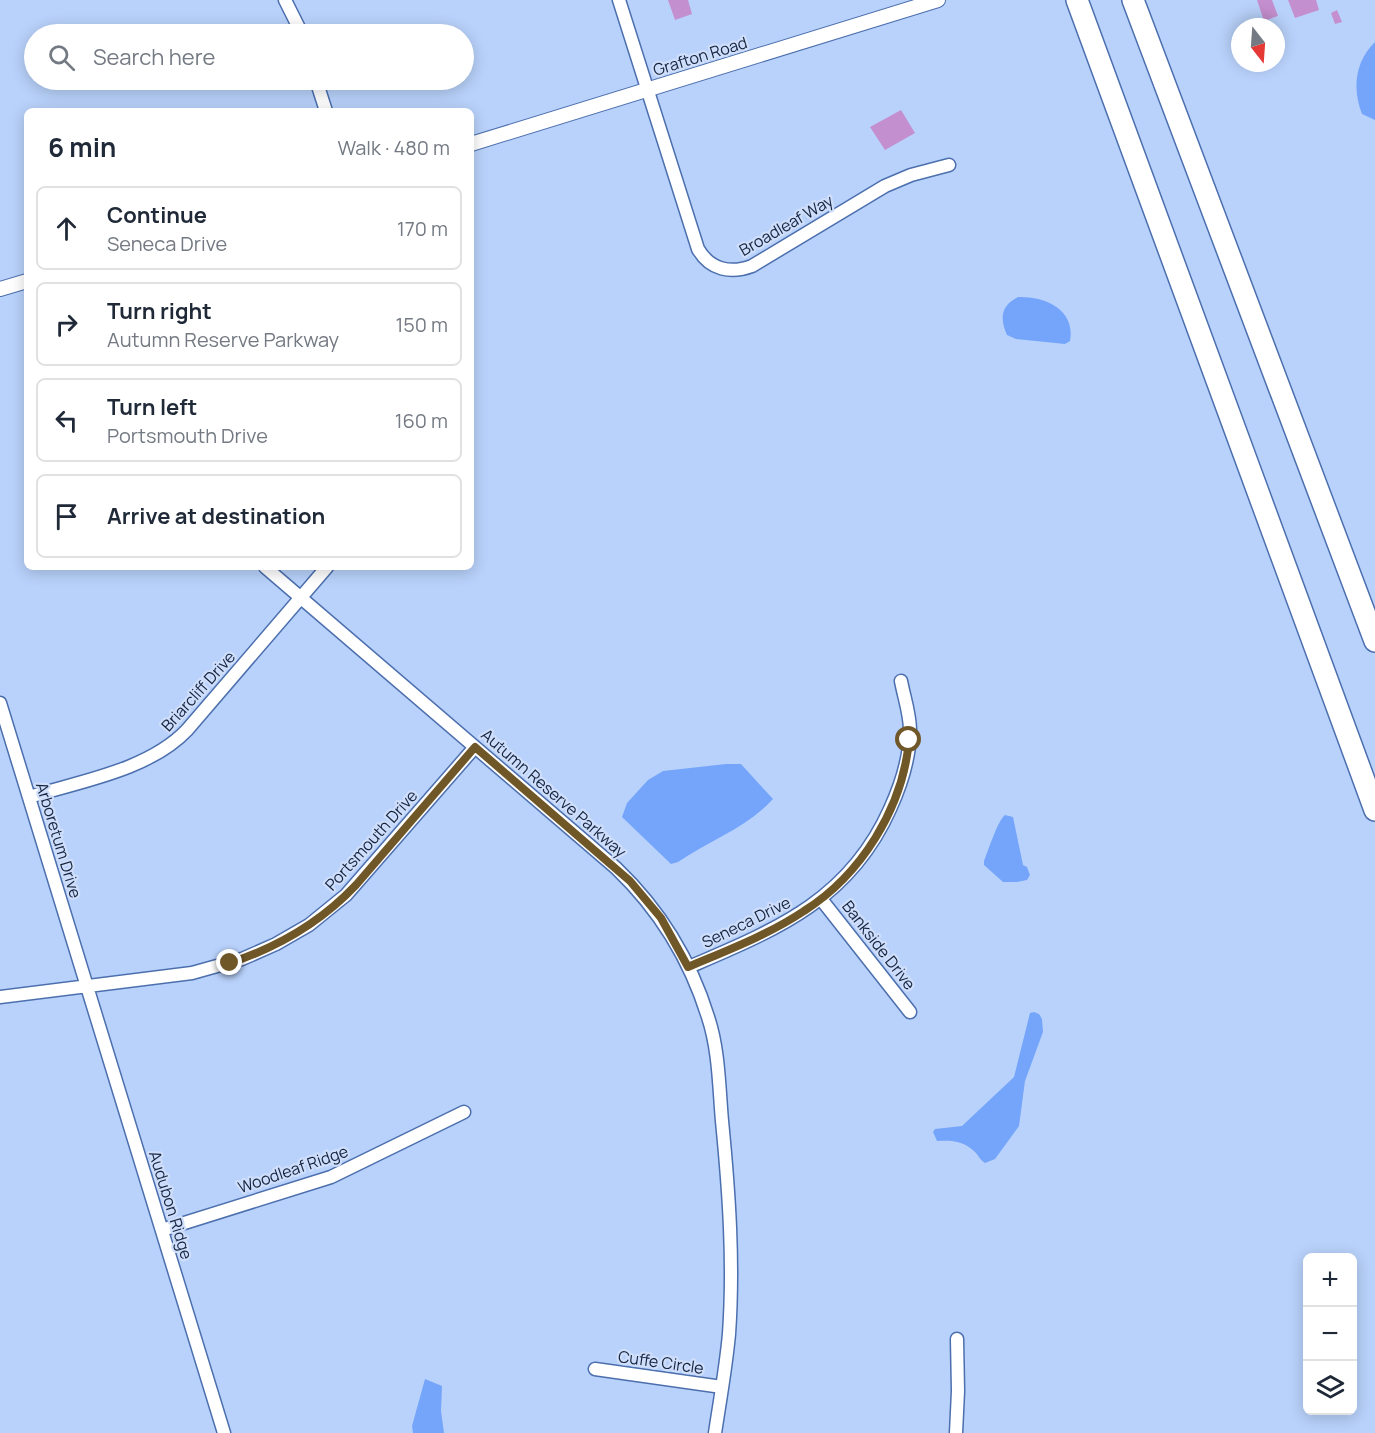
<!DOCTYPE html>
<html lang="en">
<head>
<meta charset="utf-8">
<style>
  :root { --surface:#fff; --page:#f2f2f3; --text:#1f2937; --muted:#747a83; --line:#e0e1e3 }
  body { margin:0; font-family:Manrope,sans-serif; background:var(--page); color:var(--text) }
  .controls { position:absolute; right:18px; bottom:18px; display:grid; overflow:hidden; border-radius:9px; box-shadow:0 3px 15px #0003 }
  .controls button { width:54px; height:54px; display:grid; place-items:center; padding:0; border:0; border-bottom:2px solid var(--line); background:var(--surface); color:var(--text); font:30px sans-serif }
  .compass { position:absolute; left:1231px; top:18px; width:54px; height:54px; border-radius:50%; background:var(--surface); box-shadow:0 3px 15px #0003; rotate:163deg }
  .stop { position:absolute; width:18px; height:18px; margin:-14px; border:4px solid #705728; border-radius:50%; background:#fff }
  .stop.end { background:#705728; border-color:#fff; box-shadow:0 2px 6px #0008 }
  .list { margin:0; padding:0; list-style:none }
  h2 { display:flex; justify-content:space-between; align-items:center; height:78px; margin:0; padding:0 24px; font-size:26px }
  h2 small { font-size:20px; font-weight:400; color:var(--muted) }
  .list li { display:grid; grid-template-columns:39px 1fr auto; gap:18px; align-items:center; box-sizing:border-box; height:84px; margin:0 12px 12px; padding:0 12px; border:2px solid var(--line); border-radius:9px }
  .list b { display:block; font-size:22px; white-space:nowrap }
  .list p { margin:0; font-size:20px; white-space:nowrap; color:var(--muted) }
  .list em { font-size:20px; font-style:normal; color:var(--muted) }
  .icon { flex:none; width:33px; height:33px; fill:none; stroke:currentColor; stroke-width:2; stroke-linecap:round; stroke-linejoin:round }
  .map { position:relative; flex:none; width:1375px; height:1433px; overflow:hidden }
  .search { position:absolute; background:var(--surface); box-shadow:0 3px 15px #0003; left:24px; top:24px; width:450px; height:66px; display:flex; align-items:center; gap:15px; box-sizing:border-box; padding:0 21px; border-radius:33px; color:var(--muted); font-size:22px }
  .panel { position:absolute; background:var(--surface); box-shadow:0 3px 15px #0003; left:24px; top:108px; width:450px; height:462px; border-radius:9px }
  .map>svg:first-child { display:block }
</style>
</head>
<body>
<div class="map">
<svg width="1375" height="1433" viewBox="0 0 1375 1433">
  <rect width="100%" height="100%" fill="#b9d2fb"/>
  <path fill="#75a5fa" d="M1375,42V120L1362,114C1352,89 1355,61 1375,42Z
    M1018,297C1044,296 1076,309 1070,341L1065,344L1016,339L1007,335C1000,319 1000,306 1018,297Z
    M726,764H741L773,799C748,827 709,841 678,862L671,864L622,817L627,803L648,780L663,771Z
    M1005,815L1013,817L1023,865L1027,867L1030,875L1027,880L1017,882H1003L984,865V861C988,851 998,820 1005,815Z
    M1034,1012L1039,1014L1042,1019L1043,1032L1025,1081L1019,1126L995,1159L985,1163C980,1160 979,1156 975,1152C964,1141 952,1140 937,1141L933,1132L935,1129L962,1126L1014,1077L1030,1013Z
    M425,1379L442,1386L441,1411L444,1433H413L412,1426Z"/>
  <path fill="#c48fce" d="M668,0H688L692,14L675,20Z
    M1257,0H1272L1278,16L1264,21Z
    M1288,0H1316L1319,10L1295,18Z
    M1337,10L1342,22L1335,24L1331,13Z
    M901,110L915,133L885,150L870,127Z"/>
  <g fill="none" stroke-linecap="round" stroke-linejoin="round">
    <defs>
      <path id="minor" d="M285,0L302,34
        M619,0L698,249C710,270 731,274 752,266L885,186L911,175L949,165
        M316,80L326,111
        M265,567L616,868C660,910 690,959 708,1017C719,1050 719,1087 722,1121C729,1192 734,1263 729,1334C726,1367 720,1400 715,1433
        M0,703L224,1433
        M29,797C81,781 149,770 187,730L327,567
        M821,899L910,1012
        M689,967C775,930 849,901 890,809C901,785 910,757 910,730C910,714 904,697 901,681
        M0,997L192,973L242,959L276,944L309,925L346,895L475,747
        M162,1230L331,1177L464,1112
        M595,1369L722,1387
        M956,1433L958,1391L957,1339"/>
      <path id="tertiary" d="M471,144L938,0
        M0,289L27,281"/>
      <path id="motorway" d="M1077,0L1375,810
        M1133,0L1375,641"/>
    </defs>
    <use href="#minor" stroke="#4c6fae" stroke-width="15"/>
    <use href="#tertiary" stroke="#4c6fae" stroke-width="16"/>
    <use href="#motorway" stroke="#4c6fae" stroke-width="24"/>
    <use href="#minor" stroke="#fff" stroke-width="12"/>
    <use href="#tertiary" stroke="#fff" stroke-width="14"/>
    <use href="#motorway" stroke="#fff" stroke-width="21"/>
  </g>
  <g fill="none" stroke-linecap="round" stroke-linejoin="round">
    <path stroke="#705728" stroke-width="8" d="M230,963C278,947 321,922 356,885L475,747L630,881L661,918L688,967C728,950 768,935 804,911C861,875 903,808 909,740"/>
  </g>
  <g text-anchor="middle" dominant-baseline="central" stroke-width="4.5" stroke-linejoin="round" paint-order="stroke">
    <g font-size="16" fill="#15243e" stroke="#cedefb">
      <text transform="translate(700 56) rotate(-17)">Grafton Road</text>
      <text transform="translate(786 225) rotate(-30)">Broadleaf Way</text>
      <text transform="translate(198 691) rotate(-48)">Briarcliff Drive</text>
      <text transform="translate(554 793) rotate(41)">Autumn Reserve Parkway</text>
      <text transform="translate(59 840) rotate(73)">Arboretum Drive</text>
      <text transform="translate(371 840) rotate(-48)">Portsmouth Drive</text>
      <text transform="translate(746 922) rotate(-26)">Seneca Drive</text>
      <text transform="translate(879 945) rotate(52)">Bankside Drive</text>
      <text transform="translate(293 1169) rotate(-19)">Woodleaf Ridge</text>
      <text transform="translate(171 1205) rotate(73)">Audubon Ridge</text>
      <text transform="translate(661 1362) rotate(8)">Cuffe Circle</text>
    </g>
  </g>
</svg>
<div class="controls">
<button>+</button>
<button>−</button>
<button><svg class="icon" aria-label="layers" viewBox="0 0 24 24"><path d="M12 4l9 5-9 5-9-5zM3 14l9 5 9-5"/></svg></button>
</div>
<svg class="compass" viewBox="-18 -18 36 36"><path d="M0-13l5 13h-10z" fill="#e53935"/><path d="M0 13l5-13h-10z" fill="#747a83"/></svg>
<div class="stop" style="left:909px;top:740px"></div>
<div class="stop end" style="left:230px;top:963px"></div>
<div class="search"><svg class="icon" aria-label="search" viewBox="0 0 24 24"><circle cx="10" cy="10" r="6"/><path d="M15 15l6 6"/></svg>Search here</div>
<section class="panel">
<h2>6 min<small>Walk · 480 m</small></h2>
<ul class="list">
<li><svg class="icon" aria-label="ahead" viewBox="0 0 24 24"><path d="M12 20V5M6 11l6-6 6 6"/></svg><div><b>Continue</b><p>Seneca Drive</p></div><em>170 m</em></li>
<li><svg class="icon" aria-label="right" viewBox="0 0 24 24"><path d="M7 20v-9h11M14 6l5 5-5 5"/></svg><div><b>Turn right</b><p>Autumn Reserve Parkway</p></div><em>150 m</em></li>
<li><svg class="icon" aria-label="left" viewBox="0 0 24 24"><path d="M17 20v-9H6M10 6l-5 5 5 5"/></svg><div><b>Turn left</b><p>Portsmouth Drive</p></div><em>160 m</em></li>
<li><svg class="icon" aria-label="arrive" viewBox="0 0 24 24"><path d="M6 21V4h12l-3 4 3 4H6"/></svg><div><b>Arrive at destination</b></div></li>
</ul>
</section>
</div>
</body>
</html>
